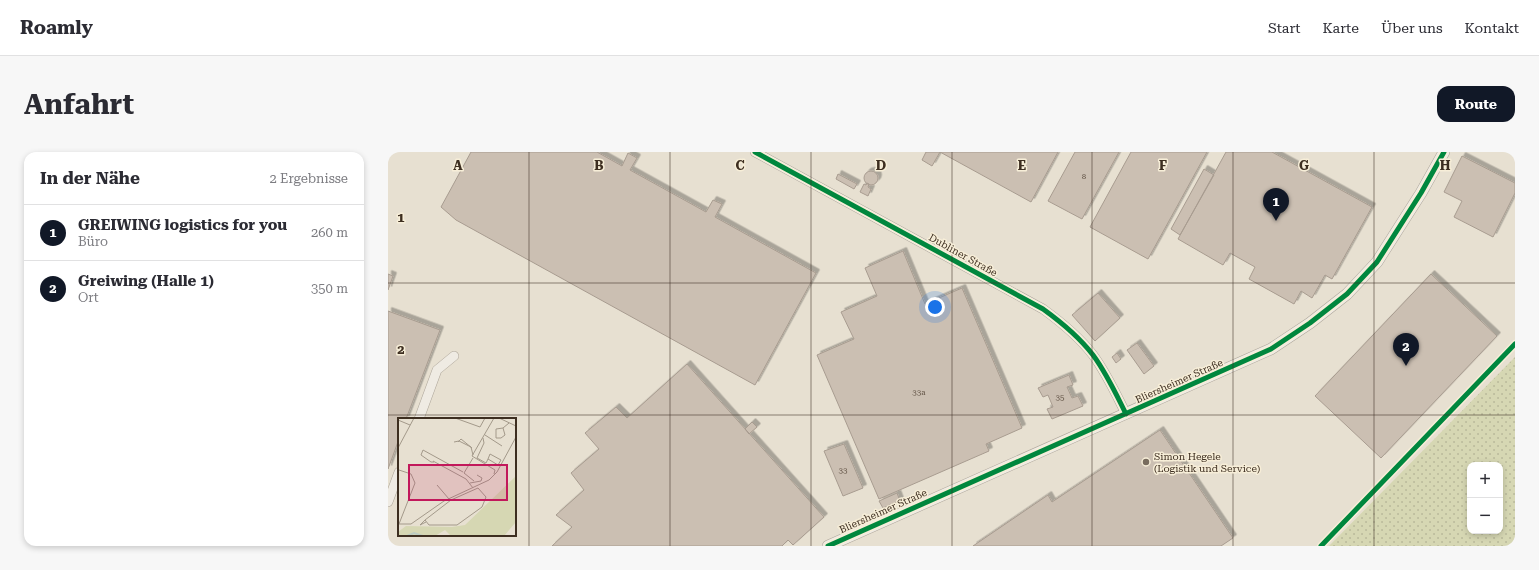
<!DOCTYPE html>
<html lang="de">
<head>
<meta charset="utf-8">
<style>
  :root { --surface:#fff; --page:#f7f7f7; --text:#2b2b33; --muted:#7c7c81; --line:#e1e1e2; --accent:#111827 }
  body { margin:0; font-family:"Roboto Serif",serif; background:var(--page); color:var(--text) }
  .controls { position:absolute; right:12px; bottom:12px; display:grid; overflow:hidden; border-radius:8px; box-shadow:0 2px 6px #0003 }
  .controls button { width:36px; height:36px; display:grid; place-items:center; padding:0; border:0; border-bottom:1px solid var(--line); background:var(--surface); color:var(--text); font:20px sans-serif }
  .you { position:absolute; left:547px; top:155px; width:14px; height:14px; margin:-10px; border:3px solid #fff; border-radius:50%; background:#1a73e8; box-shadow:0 0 0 6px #1a73e833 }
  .badge { display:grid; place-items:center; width:26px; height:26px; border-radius:50%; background:var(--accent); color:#fff; font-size:13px; font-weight:700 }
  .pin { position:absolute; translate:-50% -33px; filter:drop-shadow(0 1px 2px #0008) }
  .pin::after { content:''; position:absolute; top:21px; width:14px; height:12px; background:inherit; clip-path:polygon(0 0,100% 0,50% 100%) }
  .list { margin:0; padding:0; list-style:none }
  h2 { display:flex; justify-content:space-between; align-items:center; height:52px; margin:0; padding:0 16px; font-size:17px }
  h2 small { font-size:13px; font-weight:400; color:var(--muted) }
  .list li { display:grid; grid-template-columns:26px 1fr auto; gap:12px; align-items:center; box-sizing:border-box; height:56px; padding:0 16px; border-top:1px solid var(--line) }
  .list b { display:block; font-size:15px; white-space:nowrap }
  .list p { margin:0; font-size:13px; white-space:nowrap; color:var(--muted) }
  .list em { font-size:13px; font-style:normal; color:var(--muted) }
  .map { position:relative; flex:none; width:1127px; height:394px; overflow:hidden; border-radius:12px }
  header { display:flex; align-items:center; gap:24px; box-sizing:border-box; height:56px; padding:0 20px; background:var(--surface); border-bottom:1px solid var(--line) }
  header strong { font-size:19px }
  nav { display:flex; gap:22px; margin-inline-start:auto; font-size:14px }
  .intro { display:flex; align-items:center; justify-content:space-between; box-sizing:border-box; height:96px; padding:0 24px }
  h1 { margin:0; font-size:28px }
  .button { padding:10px 18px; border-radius:12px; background:var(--accent); color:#fff; font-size:14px; font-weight:700 }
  main { display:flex; gap:24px; padding:0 24px }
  aside { flex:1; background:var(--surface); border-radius:12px; box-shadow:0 2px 6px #0003 }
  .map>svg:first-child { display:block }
</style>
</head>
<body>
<header>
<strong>Roamly</strong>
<nav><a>Start</a><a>Karte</a><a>Über uns</a><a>Kontakt</a></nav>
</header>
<div class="intro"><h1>Anfahrt</h1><a class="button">Route</a></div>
<main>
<aside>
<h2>In der Nähe<small>2 Ergebnisse</small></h2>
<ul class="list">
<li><span class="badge">1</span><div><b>GREIWING logistics for you</b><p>Büro</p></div><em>260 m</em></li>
<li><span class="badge">2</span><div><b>Greiwing (Halle 1)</b><p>Ort</p></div><em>350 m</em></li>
</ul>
</aside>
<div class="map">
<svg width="1127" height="394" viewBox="0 0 1127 394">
  <defs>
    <pattern id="grass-dots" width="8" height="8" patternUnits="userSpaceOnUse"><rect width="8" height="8" fill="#d6d7b3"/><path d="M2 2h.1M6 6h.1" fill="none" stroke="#b9b99a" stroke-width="1.8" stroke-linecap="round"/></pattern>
    <filter id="shadow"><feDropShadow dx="3.5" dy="-3.5" stdDeviation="0" flood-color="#0004"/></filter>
  </defs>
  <rect width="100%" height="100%" fill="#e7e0d1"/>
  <path fill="url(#grass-dots)" fill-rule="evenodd" d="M1127,205V394H941ZM1082,313H1112V379H1082Z"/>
  <path fill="#cbbfb2" stroke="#a89c90" filter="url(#shadow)" d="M83,0H209L234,14L240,1L249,6L242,18L318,60L325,48L334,52L327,65L428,121L367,233L68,68L53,55Z
    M538,0H552L544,14L534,8Z
    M552,0H670L643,50Z
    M687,0H731L694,67L660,49Z
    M743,0H819L760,107L702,75Z
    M838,0H884L984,55L944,127L937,123L924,146L913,139L906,152L861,127L867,115L842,101L835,113L790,87Z
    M1074,4L1127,31V41L1105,85L1066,65L1074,49L1056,40Z
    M816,17L826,23L792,83L783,77Z
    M476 26a7 7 0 1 1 14 0a7 7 0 1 1-14 0Z
    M450,22L469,32L466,37L448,27Z
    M479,31L481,32L480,35L483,37L480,44L472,40L476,32L478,33Z
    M515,99L537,152L574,136L634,276L598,292L601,299L491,347L429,203L466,187L453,160L489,144L477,116Z
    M0,122L5,124L0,138Z
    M1043,122L1109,184L993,306L927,244Z
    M710,141L732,166L707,189L684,163Z
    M0,159L52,178L18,267H11V287L0,317Z
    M749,191L766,214L756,222L739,198Z
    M729,201L733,207L728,211L724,205Z
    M299,212L436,365L405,393L400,388L394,394H164L184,375L168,363L196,338L183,321L211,297L197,281L228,255L239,266Z
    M681,223L685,233L679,235L684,246L690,244L695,254L664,267L659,257L665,255L660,243L655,245L650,236Z
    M364,270L369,275L361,282L357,277Z
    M772,278L845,386L833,394H585L660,343L664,350Z
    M456,292L475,336L455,344L436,299Z
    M509,341L512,349L495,356L491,349Z"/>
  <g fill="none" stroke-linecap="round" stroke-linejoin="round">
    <defs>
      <path id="minor" d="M367,0L655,157C673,170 692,186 705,203C719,222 728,242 738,262
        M31,267L49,218L66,204
        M0,350L11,320"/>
      <path id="tertiary" d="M440,394L883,197L922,171L959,142L989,110L1033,41L1056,0"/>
    </defs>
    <use href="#minor" stroke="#ada599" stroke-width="10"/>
    <use href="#tertiary" stroke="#ada599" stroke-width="12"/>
    <use href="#minor" stroke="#efebe3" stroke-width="9"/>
    <use href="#tertiary" stroke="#efebe3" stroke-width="11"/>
    <defs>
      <path id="cycleway" d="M367,0L655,157C673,170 692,186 705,203C719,222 728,242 738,262
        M440,394L883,197L922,171L959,142L989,110L1033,41L1056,0
        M933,394L1127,192"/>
    </defs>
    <use href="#cycleway" stroke="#f7eed8" stroke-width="8"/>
    <use href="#cycleway" stroke="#00873e" stroke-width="5"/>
  </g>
  <path fill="none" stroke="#3d2e20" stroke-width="1" stroke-opacity="0.55" d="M141,0V394M282,0V394M423,0V394M564,0V394M704,0V394M845,0V394M986,0V394M0,131H1127M0,263H1127"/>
  <circle fill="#786c5e" stroke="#f7eed8" stroke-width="1.5" cx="758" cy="310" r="4"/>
  <g text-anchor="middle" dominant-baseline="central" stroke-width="3" stroke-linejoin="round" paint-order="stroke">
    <g font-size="8" fill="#605244">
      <text x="696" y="24">8</text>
      <text x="531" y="240">33a</text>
      <text x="672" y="245">35</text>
      <text x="455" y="318">33</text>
    </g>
    <g font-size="10" fill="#3d2e20" stroke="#f7eed8">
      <text transform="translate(575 103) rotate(29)">Dubliner Straße</text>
      <text transform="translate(791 229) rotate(-24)">Bliersheimer Straße</text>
      <text transform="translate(495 359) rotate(-24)">Bliersheimer Straße</text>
    </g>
    <g font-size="10" fill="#3d2e20" stroke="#f7eed8" text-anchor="start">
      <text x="766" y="304">Simon Hegele<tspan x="766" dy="12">(Logistik und Service)</tspan></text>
    </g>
  </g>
  <g transform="translate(10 266)">
    <rect width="118" height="118" fill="#e7e0d1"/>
    <path d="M118,58V104L106,118H53L47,112L37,118H0V114L8,108L54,109L67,107Z" fill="#d6d7b3"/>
    <path fill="none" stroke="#bcccc2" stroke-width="2" d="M9,118L16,115L25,118"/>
    <path fill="none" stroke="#a3998a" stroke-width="1" d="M57,0L82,9L87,0M96,0L74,38L97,52L96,56M101,0L118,8M0,2L12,7M105,10L107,17L103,20H98V11L105,10L111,5M87,17L104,28M85,20L86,25L79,40L88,45L90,41L92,36L103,42L100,47L90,41M56,24L61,23L73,29L75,37M60,24L63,21L74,30M0,30L16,0M75,40L66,55L76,63M35,43L68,61L75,70M36,44H33L23,37L25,32L65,54M1,52L13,56L17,65L1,106M72,65L83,63L84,60L79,57M39,67L51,81M80,70L88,79L84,89L59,107H31L27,102L53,82ZM27,102L22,107L28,104M0,106H13L46,83L91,62L99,54L118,19"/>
    <path fill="#c2185b" fill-opacity="0.15" stroke="#c2185b" stroke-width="2" d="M11,47H109V82H11Z"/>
    <rect width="118" height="118" fill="none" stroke="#3d2e20" stroke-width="2"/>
  </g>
  <g font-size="13" text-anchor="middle" font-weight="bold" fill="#3d2e20" stroke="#f7eed8" stroke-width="3" stroke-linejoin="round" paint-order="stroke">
    <text x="70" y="18">A</text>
    <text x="211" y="18">B</text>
    <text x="352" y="18">C</text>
    <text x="493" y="18">D</text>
    <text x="634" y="18">E</text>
    <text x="775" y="18">F</text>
    <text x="916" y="18">G</text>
    <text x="1057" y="18">H</text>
    <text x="13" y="70">1</text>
    <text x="13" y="202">2</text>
  </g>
</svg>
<div class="controls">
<button>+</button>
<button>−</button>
</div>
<div class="you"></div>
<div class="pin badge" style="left:888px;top:69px">1</div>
<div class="pin badge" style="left:1018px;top:214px">2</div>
</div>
</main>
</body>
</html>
